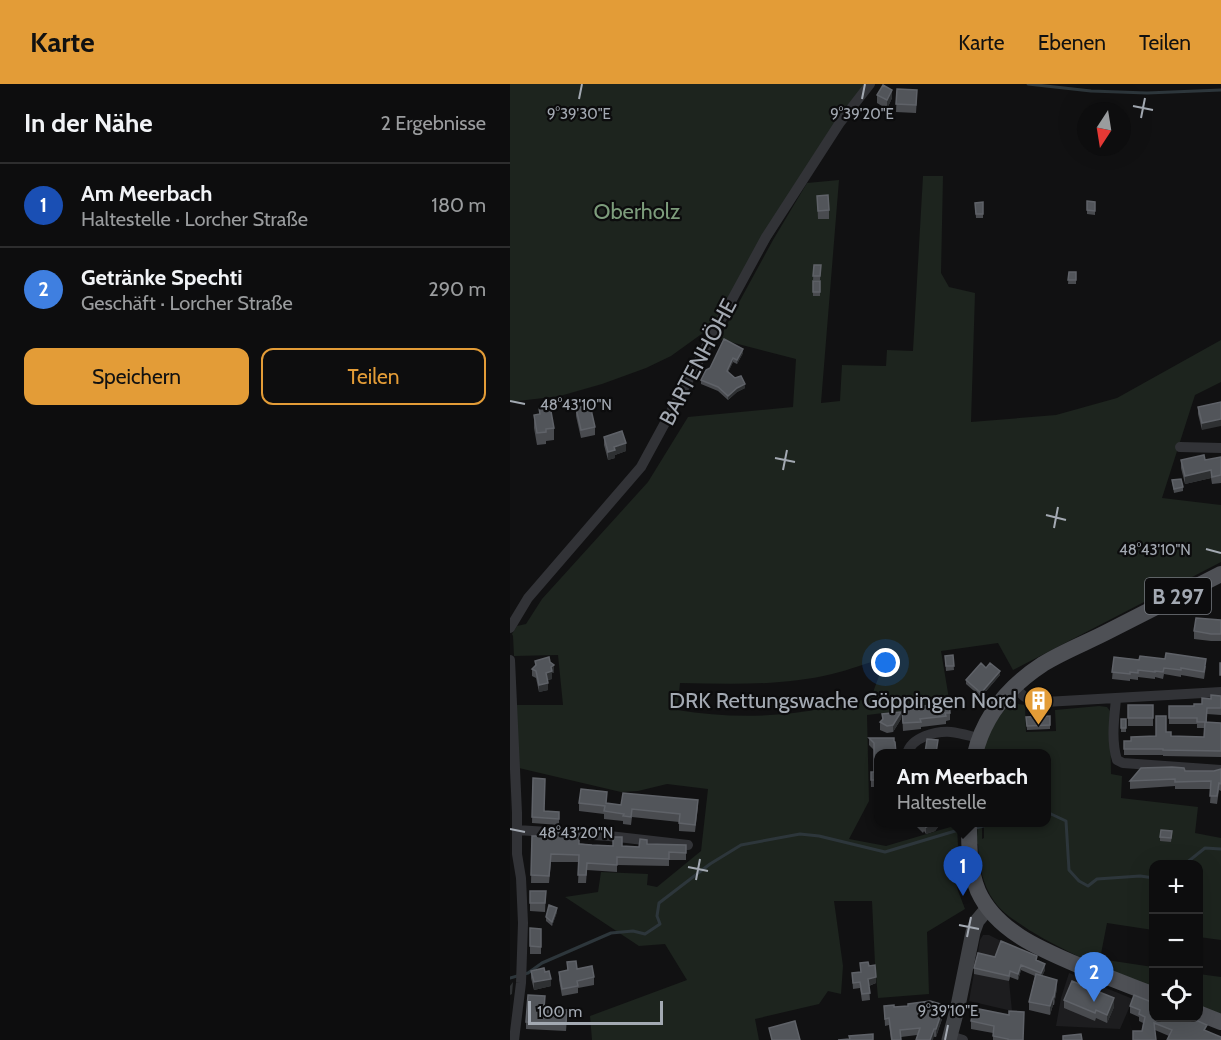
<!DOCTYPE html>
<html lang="de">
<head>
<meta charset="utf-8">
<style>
  :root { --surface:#0d0d0e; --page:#161617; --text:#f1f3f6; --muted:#9a9c9e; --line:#2d2d2e; --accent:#e39c37 }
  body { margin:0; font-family:Cabin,sans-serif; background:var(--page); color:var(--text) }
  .controls { position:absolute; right:18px; bottom:18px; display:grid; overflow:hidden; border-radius:12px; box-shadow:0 6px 24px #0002 }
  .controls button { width:54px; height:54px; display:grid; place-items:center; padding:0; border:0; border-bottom:2px solid var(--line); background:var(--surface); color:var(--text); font:30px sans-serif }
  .compass { position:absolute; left:567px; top:18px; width:54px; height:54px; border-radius:50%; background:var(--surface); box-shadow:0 6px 24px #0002; rotate:192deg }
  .scale { position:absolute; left:18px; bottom:15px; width:135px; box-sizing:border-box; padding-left:6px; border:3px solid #a3a9b2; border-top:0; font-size:16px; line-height:21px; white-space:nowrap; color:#a3a9b2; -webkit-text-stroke:4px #0c0c0d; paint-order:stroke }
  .you { position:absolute; left:376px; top:579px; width:21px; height:21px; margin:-15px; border:4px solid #fff; border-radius:50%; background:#1a73e8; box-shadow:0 0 0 9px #1a73e833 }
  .badge { display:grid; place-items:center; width:39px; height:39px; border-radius:50%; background:var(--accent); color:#fff; font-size:20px; font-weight:700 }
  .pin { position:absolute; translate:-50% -50px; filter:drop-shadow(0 2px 3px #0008) }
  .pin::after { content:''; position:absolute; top:32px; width:21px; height:18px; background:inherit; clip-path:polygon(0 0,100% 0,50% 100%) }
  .popup { position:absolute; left:364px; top:665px; width:177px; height:78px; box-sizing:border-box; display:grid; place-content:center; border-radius:12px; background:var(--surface); filter:drop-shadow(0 2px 4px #0005); font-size:20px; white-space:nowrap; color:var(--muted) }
  .popup b { font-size:22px; color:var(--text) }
  .popup::after { content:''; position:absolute; left:50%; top:100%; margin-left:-12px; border:12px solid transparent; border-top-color:var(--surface) }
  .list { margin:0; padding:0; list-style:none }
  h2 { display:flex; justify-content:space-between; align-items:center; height:78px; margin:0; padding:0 24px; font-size:26px }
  h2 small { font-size:20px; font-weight:400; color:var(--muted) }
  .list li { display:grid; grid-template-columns:39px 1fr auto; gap:18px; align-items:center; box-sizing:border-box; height:84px; padding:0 24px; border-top:2px solid var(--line) }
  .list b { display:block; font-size:22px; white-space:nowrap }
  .list p { margin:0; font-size:20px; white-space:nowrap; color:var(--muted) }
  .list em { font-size:20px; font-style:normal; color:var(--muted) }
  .actions { display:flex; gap:12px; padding:18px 24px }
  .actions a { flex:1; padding:14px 0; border:2px solid var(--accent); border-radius:12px; text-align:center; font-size:21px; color:var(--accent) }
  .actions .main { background:var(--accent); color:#111 }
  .icon { flex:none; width:33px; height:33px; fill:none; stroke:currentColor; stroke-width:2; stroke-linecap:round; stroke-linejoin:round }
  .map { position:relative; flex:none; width:711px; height:956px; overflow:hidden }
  header { display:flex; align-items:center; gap:36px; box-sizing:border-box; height:84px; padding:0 30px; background:var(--accent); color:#111 }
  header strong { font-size:28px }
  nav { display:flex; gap:33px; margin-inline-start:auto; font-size:21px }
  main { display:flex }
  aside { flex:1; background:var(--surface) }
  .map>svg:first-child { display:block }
</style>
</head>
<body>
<header>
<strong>Karte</strong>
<nav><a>Karte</a><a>Ebenen</a><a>Teilen</a></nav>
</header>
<main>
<aside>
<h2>In der Nähe<small>2 Ergebnisse</small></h2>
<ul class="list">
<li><span class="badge" style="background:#1a4fb4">1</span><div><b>Am Meerbach</b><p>Haltestelle · Lorcher Straße</p></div><em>180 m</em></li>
<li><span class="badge" style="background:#3f7fe0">2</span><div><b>Getränke Spechti</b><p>Geschäft · Lorcher Straße</p></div><em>290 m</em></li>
</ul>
<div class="actions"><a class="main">Speichern</a><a>Teilen</a></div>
</aside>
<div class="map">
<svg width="711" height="956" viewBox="0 0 711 956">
  <rect width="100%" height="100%" fill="#111112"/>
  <path fill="#1d1d1f" d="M473,851H479L491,857L483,878L502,885L499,897L502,927L459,917L470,856Z
    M559,889L623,915L610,945L546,942L551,914Z"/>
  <path fill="#1d241e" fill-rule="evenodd" d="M0,0H356L211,236L161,272L136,284L92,300L50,312L0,318Z
    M413,92H433L431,189L439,203L465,209L461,338L546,331L607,314L711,256V298L685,311L652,414L711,421V478L503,586L488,559L431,567L440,621L357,631L359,717L339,755L376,762L447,741L448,762L444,784L447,804L455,825L417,848L419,910L368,914L365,880L362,817H324L333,882L331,910L318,907L309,920L245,935L249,956H82L80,932L177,896L155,860L129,862L55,813L88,808L91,788L138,790L137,801L147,803L191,767L198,705L157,700L128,707L111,708L9,684L5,621H53L48,571L4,572L3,552L2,550L7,542L16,540L32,515L138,398L178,333L283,323L286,275L209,255L263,156L297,99L329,96L311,319L330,317L332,281L376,282L377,266L403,267ZM375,575L361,614C346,617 331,621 315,624C267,634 216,634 167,626L170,599C221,600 272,602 322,590C340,586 357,578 375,575Z
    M501,619L515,621L516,648L546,647L545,626L589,622L597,623L600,627L601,690L612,692L611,714L688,723L685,749L711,754V856L689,853L688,780H644L643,846L597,839L590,875L643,883V905C601,887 558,870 519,846C506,837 493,830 484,817C472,800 469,780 468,760L465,759L467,752L468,742L464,741V739H472V755L474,754V739L537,738V670L474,668L477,650L492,629Z
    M689,890L711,893V933L689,924Z"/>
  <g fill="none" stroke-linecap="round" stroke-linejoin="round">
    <path stroke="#2d363b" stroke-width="3" d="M518,0L581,7L637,9L711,6
      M537,729L541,730L556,737L559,786L569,797L578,802L587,795L630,792L644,794
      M466,744L487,738
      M675,780L695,764L711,765
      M0,894L18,889L32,879L101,849L123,847L135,850L150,840L147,832L149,819L200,780L231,761L290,750L309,752L375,768L445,747L453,746"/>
    <path stroke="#323337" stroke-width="10" d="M670,363L711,364
      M0,544L18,514L131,383L256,153L329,40L360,0
      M0,576L7,729V770L11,794L13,839L11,899L4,956
      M505,602C514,615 519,617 535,618L711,608
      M606,615C604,636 601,656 607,676L613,679L711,686
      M397,670C401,653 426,647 441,648C450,649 460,652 469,654
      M7,746L99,752L178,761
      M440,952L453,956"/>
    <path stroke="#404246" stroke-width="15" d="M439,956L448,922L463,848L467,837L478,824"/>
    <path stroke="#4e5055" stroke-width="16" d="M465,670C474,631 501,601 533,580C554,567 578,558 599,547C637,528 674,509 711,490
      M459,738C459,762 459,785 468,807C487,849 535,867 575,884C598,893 620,902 644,911
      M688,929L711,938"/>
  </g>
  <path fill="#494b4f" d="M387,5L407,14L406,29L386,28Z
    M367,11L382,14L377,25L367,19Z
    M307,112L319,126V135H308Z
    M577,117L585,123V131L577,130Z
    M473,118V134H466L465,119Z
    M304,181H311L310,196H303Z
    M559,188H566V200H558Z
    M303,197H310V212H303Z
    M233,269L227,280L223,278L218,288L235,304L227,308L218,316L208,307L191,300V296L196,286Z
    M711,318L692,346L688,330V323Z
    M29,324L44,344V356L36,357V360L27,361L24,344V331H29Z
    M66,324L85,343V351L71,354L66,332Z
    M94,353L116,367L105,371V374L98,376L94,361Z
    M711,373V399L702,400L701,394L675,400L671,384V376H695Z
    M662,396L673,403V407L664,409Z
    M711,536V557H701L684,555V547Z
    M443,571L444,586L436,587L435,572Z
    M604,573L696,582L694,595L671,591V593L654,590L653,595L645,593V595L628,593V596L620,595V597L602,595Z
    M25,577L40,578L44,589H42V595L38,596V606L29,608L26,594L22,592V585L25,582Z
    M476,584L490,591L471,613L456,600V596Z
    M711,612V631L697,630V639H711V673L653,672V671H614V657H621L646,652L656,648L661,652L694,653V644H687V640H659V622H684L692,620L701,615Z
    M618,621H643V642H618Z
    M392,627L440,629V636L436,637V640L411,643V645L393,647Z
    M372,630L391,635L383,648L377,649L370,646V638L372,636Z
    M540,632V645L517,646L516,633Z
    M611,635H616V648H611Z
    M359,654L386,669H369V703H361V688H364V666L359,661Z
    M711,685V707L709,706L707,720L700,719L701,705H665V702L620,705V697L675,687H704Z
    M23,694L35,727L49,728V741L22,739Z
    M69,719L188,723L185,748L169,747V738L122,733L121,741L113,740V737L94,735V730L69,727Z
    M383,738H428V743L425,747L416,750L414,747L413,749L405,741H383Z
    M662,751L661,758L650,757V753Z
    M22,752L82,761L129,763L137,760L176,761V776H159V782L107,781V788L77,786L76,799H68L69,778H41L39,799H21Z
    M20,807H36L35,828L20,827Z
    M47,828L42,842L36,837V833Z
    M31,845V870H20V862Z
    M485,873L527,877L535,886L532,892L547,904L544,921H543L540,931L519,926V918L525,892L511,886L508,896L500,893L499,897L464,890V884Z
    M57,878L84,893V901L68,904V909L52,912L49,896V888L57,887Z
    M350,879L359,882L366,899L359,902L360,916L352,917L350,904L343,905L342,889L351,888Z
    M21,887L35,888L41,902L24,906L21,894Z
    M554,916L604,923L597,939L586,934L585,937L554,924Z
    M374,922L434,929L426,953L407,951L391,953V956H381L379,941L375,942Z
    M620,922L679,933L659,952L645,946L646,956H623V947H632L633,939L629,937V933L620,929Z
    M464,924L514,956H483V949L461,945V937Z
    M57,934L56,947L16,945V938Z"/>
  <path fill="#2e3032" d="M382,6V14L377,25V16Z
    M233,265V269L227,280V276Z
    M223,274V278L217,291V287Z
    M235,300V304L227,308L218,316V312L227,304Z
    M711,335V342L692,346V339Z
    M116,359V367L105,371V374L98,376V368L104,363Z
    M701,386V394L675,400V392Z
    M44,581V589H42V595L36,596V589L41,583Z
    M490,587V591L471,613V609Z
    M38,599V606L29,608V601Z
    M391,628V635L383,648V641Z
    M426,738H428V743L425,747L416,750V743Z
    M47,824V828L42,842V838Z
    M535,880V886L531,895V889Z
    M511,881V886L508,896V890Z
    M366,893V899L358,902V895Z
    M41,895V902L24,906V898Z
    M547,896V904L544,921V913Z
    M3,898L2,910L0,911V902Z
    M543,913V921L540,931V922Z
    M604,914V923L597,939V931Z
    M434,921V929L426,953V945Z
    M424,945V952L423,956H420Z"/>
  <path fill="#52555a" stroke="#5f6268" stroke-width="1.5" d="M373,1L382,6L377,16L367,11Z
    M387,5L407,6L406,21L386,20Z
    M318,111L319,126L308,127L307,112Z
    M577,117L585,118V127L577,126Z
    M473,118V130H466L465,119Z
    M304,181H311L310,192H303Z
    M559,188H566V196H558Z
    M303,197H310V208H303Z
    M214,255L233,265L227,276L223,274L217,287L225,294L231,292L235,300L227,304L218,312L208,303L191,296L196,286L200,284Z
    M711,318V335L692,339L688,323Z
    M80,321L85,343L71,346L66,324Z
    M40,322L44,344L36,345V348L27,349L24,331L30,330L29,324Z
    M112,347L116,359L104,363L105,366L98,368L94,353Z
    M694,371L695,376L711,373V391L702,393L701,386L675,392L671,376Z
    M671,395L673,403L664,405L662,396Z
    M686,534L711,536V550H701L684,547Z
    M656,569L696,575L694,588L671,584V586L654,584L653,588L645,587V588L628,586V589L620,588V590L602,588L604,573L629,576L630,572L655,575Z
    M443,571L444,582H436L435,572Z
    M39,573L40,578L44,581L41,583L42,587L36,589L38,599L29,601L26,587L22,585L26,581L25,577Z
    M471,579L476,584L480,579L490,587L471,609L456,596Z
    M710,579H711V591H710Z
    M701,611L711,612V624H697L696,638H687V634H659V622H684V620H692V614L701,615Z
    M439,618L440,629H435L436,632L410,635L411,638L393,639L392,627H396V625Z
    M618,621H643V634H618Z
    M391,628L383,641L377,642L370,638L373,635L372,630Z
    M540,632V641L517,642L516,633Z
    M646,632H656V648H661V652L694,653L695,638L711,639V667L653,666V665H614V657H621V653L646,652Z
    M611,635H616V644H611Z
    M359,654H384V657L385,658L386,669H369V696H361V688H364V659Z
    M417,655L428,656L426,669L424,668V669H415Z
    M662,683L674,684L675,687H704L711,685V700L709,699L707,712H700L701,697L665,698V695L620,697L631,684Z
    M23,694L35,695L34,727L49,728V735L22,733Z
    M71,705L97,708L96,719L111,721L113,709L188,716L185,741L169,739L170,730L122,725L121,733L113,732L114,730L94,727L95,722L69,719Z
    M409,738H426L416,743L414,741L413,742Z
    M651,746L662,747L661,754L650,753Z
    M35,748L69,750V760L82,761L103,762V753H112V762L129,763L130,755L137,756V760L176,761V769L159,768V775L107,773V781L77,779L76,791H68L69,771L41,770L39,792L21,791L22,752H35Z
    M20,807H36L35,819H20Z
    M39,821L47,824L42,838L36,833Z
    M20,844L31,845V863L20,862Z
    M491,857L527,872L526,876L535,880L531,889L511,881L508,890L500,887L499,892L464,884L468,869L485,873Z
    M66,877L67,885L82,882L84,893L67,897L68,902L52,905L49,888L58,886L57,878Z
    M358,878L359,882L365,881L366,893L358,895L360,909L352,910L350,898L343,899L342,889L351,888L350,879Z
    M34,884L35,888L39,887L41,895L24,898L21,887Z
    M526,890L547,896L544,913H543L540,922L519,918Z
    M562,897L604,914L597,931L586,926L585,929L554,916Z
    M18,911L35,912L34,924L57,926L56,939L16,938Z
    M624,911L644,919V933H679L697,941L694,946L711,953V956H657L662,946L644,939L646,956H623V947H632L635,933L629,930L630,926L620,922Z
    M420,917L434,921L426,945H424L420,956H406L410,944L390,946L391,956H382L379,934L375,935L374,922L384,921V923L398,922V920Z
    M464,924L499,931V927L514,928L513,956H498V955L483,952L484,942L461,937Z
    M285,937L290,956H262L259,944Z
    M363,950V956H328L340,955L339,952Z
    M571,950L572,956H553V952Z"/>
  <path fill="none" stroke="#a3a9b2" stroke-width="2" d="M69,15L72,0M352,15L355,0M623,22L643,26M631,34L635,14M0,317L15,320M265,374L285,378M273,386L277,366M536,431L556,436M544,444L548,423M696,465L711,469M0,745L15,748M178,783L198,787M186,796L190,775M449,841L469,845M457,853L461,833M435,956L438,941"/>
  <defs>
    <symbol id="building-pin" viewBox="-11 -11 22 30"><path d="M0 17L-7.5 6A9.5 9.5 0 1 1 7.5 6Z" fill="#e39c37" stroke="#0c0c0d"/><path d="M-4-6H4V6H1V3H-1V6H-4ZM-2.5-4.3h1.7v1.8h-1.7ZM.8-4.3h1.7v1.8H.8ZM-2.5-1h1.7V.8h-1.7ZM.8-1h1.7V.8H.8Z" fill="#fff"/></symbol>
  </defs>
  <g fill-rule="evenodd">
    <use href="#building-pin" x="512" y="600" width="33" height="45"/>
  </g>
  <g text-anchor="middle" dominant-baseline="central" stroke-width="4.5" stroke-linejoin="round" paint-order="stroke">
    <rect fill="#0c0c0d" stroke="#767a80" stroke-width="1.5" x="635" y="494" width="66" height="36" rx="4.5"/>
    <g font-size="21" font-weight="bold" fill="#a3a9b2">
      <text x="668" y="512">B 297</text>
    </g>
    <g font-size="22" fill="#7c9c7b" stroke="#0c0c0d">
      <text x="127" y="127">Oberholz</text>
    </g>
    <g font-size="22" fill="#a3a9b2" stroke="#0c0c0d">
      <text transform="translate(188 278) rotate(-62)">BARTENHÖHE</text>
    </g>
    <g font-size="22" fill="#a3a9b2" stroke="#0c0c0d" text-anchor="end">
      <text x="507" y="616">DRK Rettungswache Göppingen Nord</text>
    </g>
  </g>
  <g font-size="15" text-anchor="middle" fill="#a3a9b2" stroke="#0c0c0d" stroke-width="4.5" stroke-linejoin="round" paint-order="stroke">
    <text x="69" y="35">9°39'30"E</text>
    <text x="352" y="35">9°39'20"E</text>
    <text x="66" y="326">48°43'10"N</text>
    <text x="645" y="471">48°43'10"N</text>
    <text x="66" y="754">48°43'20"N</text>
    <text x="438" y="932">9°39'10"E</text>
  </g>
</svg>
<div class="controls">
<button>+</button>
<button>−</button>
<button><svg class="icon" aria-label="locate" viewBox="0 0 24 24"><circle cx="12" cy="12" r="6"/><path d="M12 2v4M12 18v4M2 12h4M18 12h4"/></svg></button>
</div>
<svg class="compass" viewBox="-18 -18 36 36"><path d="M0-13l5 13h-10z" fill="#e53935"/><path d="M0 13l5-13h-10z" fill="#9a9c9e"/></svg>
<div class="scale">100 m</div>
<div class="you"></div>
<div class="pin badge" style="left:453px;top:812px;background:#1a4fb4">1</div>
<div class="popup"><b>Am Meerbach</b>Haltestelle</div>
<div class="pin badge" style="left:584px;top:918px;background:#3f7fe0">2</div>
</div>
</main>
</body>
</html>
